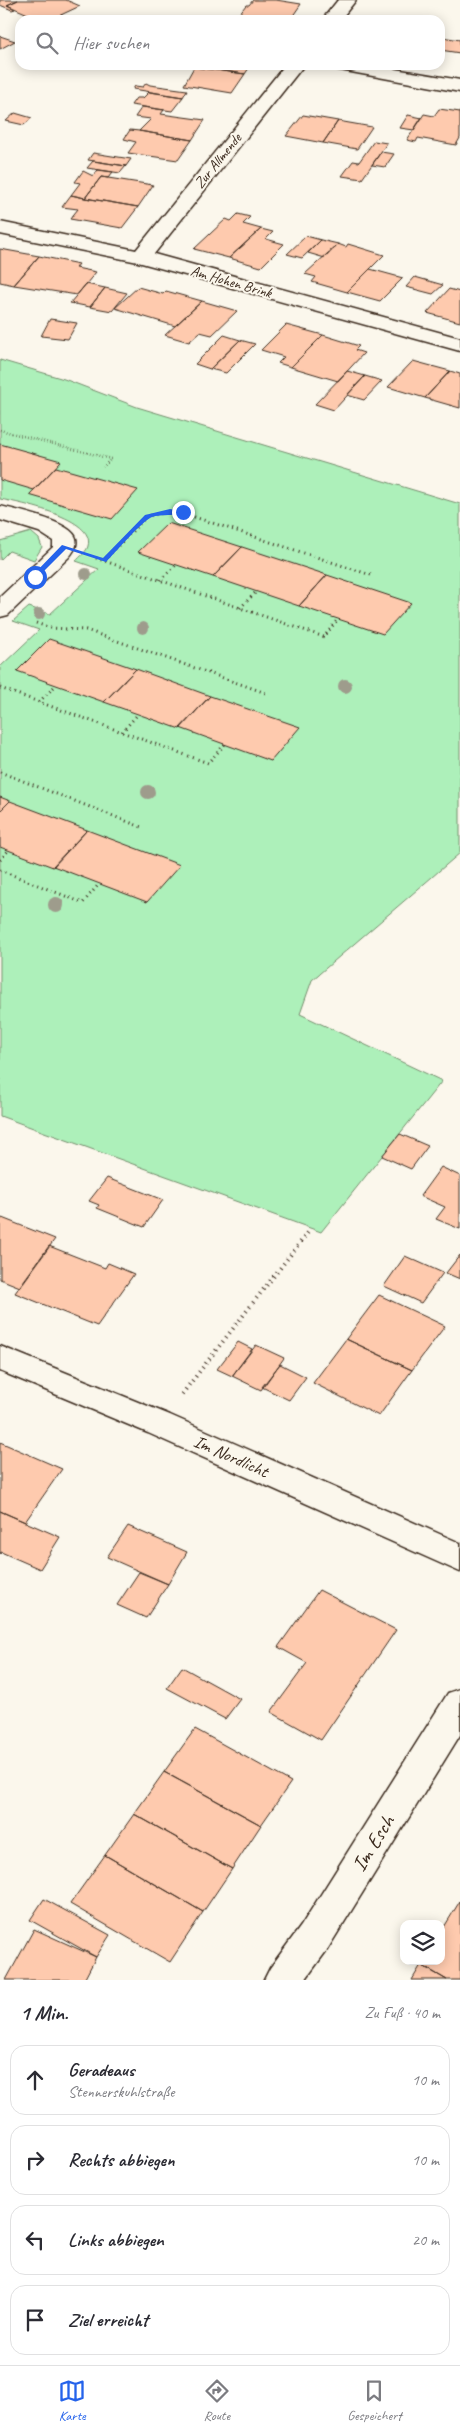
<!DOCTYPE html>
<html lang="de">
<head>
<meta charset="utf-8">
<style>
  :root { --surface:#fff; --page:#f7f7f7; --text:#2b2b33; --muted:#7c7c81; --line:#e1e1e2; --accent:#2563eb }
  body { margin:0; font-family:Caveat,sans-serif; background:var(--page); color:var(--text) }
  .controls { position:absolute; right:15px; bottom:15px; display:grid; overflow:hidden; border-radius:10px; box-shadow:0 2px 12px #0003 }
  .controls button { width:45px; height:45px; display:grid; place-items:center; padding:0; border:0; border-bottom:1px solid var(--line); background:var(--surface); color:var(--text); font:25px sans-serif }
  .stop { position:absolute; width:15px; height:15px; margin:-11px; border:4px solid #2563eb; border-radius:50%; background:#fff }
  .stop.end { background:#2563eb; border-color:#fff; box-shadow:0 1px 5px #0008 }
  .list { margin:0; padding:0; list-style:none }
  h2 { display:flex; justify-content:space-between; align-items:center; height:65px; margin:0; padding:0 20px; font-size:21px }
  h2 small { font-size:16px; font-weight:400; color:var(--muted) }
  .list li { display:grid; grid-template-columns:32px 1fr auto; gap:15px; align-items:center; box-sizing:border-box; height:70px; margin:0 10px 10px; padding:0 10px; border:1px solid var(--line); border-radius:15px }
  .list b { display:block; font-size:19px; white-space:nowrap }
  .list p { margin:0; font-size:16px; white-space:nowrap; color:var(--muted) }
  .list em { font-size:16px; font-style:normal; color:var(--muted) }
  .icon { flex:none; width:28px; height:28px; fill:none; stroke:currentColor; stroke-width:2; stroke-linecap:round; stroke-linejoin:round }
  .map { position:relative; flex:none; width:460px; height:1980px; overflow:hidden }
  .search { position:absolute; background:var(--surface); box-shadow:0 2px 12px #0003; left:15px; right:15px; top:15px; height:55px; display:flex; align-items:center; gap:12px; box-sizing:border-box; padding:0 18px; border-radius:15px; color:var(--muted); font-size:19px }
  .sheet { height:385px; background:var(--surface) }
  nav { display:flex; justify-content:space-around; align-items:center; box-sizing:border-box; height:70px; border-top:1px solid var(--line); background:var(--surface); font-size:14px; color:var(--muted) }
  nav a { display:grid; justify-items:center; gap:2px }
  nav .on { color:var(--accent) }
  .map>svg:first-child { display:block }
</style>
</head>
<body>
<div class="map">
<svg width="460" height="1980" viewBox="0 0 460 1980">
  <rect width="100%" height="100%" fill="#fbf7ec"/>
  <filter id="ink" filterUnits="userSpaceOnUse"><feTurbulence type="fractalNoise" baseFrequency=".02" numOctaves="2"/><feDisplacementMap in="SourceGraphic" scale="10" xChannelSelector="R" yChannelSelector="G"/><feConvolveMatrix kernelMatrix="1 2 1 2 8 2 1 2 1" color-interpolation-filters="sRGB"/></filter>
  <g filter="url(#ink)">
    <path fill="#adf0ba" stroke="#748d6c" d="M0,360L64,379L137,407L460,504V853L312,980L300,1014L442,1081L321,1232L0,1116V667L39,630L13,621L29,607L50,614L99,569L76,561C80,557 87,551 88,546C96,518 20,503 0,499Z
      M31,532L39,539L42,547L34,560L9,551L0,560V541Z"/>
    <path fill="#fecaae" stroke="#3b2a1e" d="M0,0H18L7,5L15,9L12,10L0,5Z
      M18,0H66L80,6L50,20H42L7,5Z
      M253,0H276L301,4L290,20L239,14L246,5H249Z
      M239,14L277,20H235Z
      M0,36L15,41L0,49Z
      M442,37L460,40V53L440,50Z
      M195,65H251L245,74L194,67Z
      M194,67L245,74L232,93L184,85Z
      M146,83L150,85L187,90L183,97L133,89L135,86L143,87Z
      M149,92L183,97L172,111L131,105L136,98H143Z
      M142,107L164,110L161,114L205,120L192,140L139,131L151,119L135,117Z
      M439,109L460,112V138L456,145L418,138L416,142L407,140L424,114L434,116Z
      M15,113L32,118L24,125L6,121Z
      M303,115L338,121L323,143L286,136Z
      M408,115L422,118L414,130L400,128Z
      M338,121L372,127L357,149L323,143Z
      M130,130L139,131L192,140L178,160L128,153L136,142L124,139Z
      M374,141L387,143L362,179L342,176L353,161L359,162Z
      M381,152L394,154L385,167L372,165Z
      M93,153L131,159L126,166L88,160Z
      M93,161L126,166L120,173L87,168Z
      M98,170L113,172L108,178L101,177L85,198L71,195L80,183L75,182L83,171L93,176Z
      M101,177L108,178L153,185L138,207L85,198Z
      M71,195L85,198L138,207L122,228L70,219L78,209L62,207Z
      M238,214L250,217L243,224L261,229L229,258L194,249L226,219L231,221Z
      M261,229L273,232L266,239L284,244L261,267L229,258Z
      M306,236L321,240L302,258L287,254Z
      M321,240L338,244L325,258L308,253Z
      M338,244L346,247L348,244L384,255L347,292L312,282L316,277L305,274Z
      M0,249L39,256L14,285L0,282Z
      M39,256L79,264L76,268L96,272L77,295L14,285Z
      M370,269L403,278L380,301L347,292Z
      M415,277L443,285L433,294L406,287Z
      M86,284L105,288L90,307L70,303Z
      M138,287L163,294L166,291L202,301L175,326L115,308Z
      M105,288L127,293L112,311L90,307Z
      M449,289L460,292V322L427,313Z
      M202,301L237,311L212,335L200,332L189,342L165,335Z
      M50,319L77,323L68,339L41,336Z
      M286,325L323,335L291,367L278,363L284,357L261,350Z
      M224,335L240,340L210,369L195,364Z
      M323,335L359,346L355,350L364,353L338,381L291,367Z
      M240,340L255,344L226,373L210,369Z
      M413,361L450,371L425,398L388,387Z
      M347,371L365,376L334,410L315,404Z
      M450,371L460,374V408L425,398Z
      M365,376L382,381L364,400L347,395Z
      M0,444L61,461L34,490L0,480Z
      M56,467L138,490L112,519L29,495Z
      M168,523L242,547L213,577L138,552Z
      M242,547L327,575L299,606L213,577Z
      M327,575L411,603L383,634L299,606Z
      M49,639L136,669L104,702L17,671Z
      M136,669L210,696L180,729L104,702Z
      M210,696L300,727L271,761L180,728Z
      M0,797L10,801L0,811Z
      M10,801L87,830L53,867L0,847V811Z
      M87,830L180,865L147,902L53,866Z
      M400,1134L428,1146L411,1169L382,1156Z
      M441,1167L460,1176V1229L436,1219L445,1207L420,1196Z
      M107,1178L163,1200L144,1227L97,1208L99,1205L89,1201Z
      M2,1218L55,1239L20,1287L0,1279V1221Z
      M49,1246L105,1268L108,1263L134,1274L97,1326L15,1293Z
      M460,1255V1279L446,1273Z
      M405,1256L443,1273L421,1303L384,1286Z
      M379,1295L445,1326L412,1370L346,1339Z
      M346,1339L412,1370L379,1416L313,1383Z
      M238,1342L252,1349L232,1376L217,1369Z
      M256,1345L284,1358L261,1390L232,1376Z
      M280,1364L306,1377L289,1400L262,1387Z
      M0,1442L62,1469L25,1522L0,1511Z
      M0,1511L60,1537L40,1569L1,1552L0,1554Z
      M128,1526L187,1552L168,1584L107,1557Z
      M139,1572L168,1584L146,1618L117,1605Z
      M319,1590L396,1630L321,1740L271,1712L307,1663L278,1647Z
      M182,1667L240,1699L225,1719L167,1688Z
      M195,1729L291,1782L261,1825L164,1772Z
      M164,1772L261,1825L232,1869L134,1814Z
      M134,1814L232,1869L203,1912L105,1855Z
      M105,1855L203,1912L170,1962L70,1904Z
      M44,1899L110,1935L96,1957L30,1920Z
      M460,1901V1980H447L421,1965L423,1961H441V1932Z
      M34,1929L96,1957L84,1980H6Z
      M421,1965L447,1980H412Z"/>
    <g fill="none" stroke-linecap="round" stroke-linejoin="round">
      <defs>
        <path id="minor" d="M338,0H356L340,20H322Z
          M285,65H304L154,254L460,338V351L138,262L0,234V222L136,250Z
          M331,65H371L460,80V92L340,70L334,69Z
          M0,506C17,510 67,521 75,536C79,544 74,551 69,557L8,615L0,617V597L53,547V541L39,532L0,520Z
          M0,1346L170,1415L460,1543V1572L148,1433L0,1371Z
          M460,1689V1735L327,1950L305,1980H264L270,1968L301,1926L448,1693Z"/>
      </defs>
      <use href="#minor" stroke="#3b2a1e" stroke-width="3"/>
      <path stroke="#3b2a1e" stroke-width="2.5" stroke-dasharray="0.5 2.5" stroke-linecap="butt" d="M0,430L111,459L103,467"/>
      <path stroke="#3b2a1e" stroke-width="3" stroke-dasharray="1 4" stroke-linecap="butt" d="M96,558L324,637L338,619
        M104,560L147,516L176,511L374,576
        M160,580L176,565
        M240,608L256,592
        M36,623L50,628L86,630L266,693
        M0,688L208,763L225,744
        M39,702L56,685
        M122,732L138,714
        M0,772L144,828
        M0,860L9,850
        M0,870L83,903L99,884"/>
      <path stroke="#3b2a1e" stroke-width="4" stroke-dasharray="1 4.5" stroke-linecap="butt" d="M182,1394L309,1231"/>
      <use href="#minor" fill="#fbf7ec" fill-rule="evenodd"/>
    </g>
    <g fill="#9e9c8c">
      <circle cx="86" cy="574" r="6"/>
      <circle cx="39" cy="614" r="6"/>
      <circle cx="143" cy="628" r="6"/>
      <circle cx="345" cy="686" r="7"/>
      <circle cx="148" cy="792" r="7"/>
      <circle cx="56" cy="905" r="8"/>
    </g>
  </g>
  <path fill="#2563eb" d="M170,509L186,512C181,516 161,514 152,517C142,521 115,553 106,562L66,549L37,578L31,577L62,545L103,558L145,515Z"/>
  <g text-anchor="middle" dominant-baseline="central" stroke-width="4" stroke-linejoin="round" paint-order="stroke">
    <g font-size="15" fill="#3b2a1e" stroke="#fbf7ec">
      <text transform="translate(218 161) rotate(-51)">Zur Allmende</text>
      <text transform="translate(231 282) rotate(16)">Am Hohen Brink</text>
    </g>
    <g font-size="18" fill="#3b2a1e" stroke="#fbf7ec">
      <text transform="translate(231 1456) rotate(24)">Im Nordlicht</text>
    </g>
    <g font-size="21" fill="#3b2a1e" stroke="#fbf7ec">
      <text transform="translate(373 1843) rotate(-58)">Im Esch</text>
    </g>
  </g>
</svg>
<div class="controls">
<button><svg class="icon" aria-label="layers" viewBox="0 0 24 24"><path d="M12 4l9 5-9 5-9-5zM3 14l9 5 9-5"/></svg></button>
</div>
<div class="stop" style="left:35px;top:577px"></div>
<div class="stop end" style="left:183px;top:512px"></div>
<div class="search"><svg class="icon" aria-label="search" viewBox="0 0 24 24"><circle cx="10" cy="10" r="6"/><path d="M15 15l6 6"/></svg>Hier suchen</div>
</div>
<section class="sheet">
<h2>1 Min.<small>Zu Fuß · 40 m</small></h2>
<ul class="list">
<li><svg class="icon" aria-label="ahead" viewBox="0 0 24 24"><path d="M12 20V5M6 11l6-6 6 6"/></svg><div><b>Geradeaus</b><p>Stennerskuhlstraße</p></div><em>10 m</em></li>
<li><svg class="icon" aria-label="right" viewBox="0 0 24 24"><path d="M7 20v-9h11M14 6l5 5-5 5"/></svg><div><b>Rechts abbiegen</b></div><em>10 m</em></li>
<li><svg class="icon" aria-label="left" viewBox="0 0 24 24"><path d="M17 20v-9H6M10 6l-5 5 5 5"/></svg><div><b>Links abbiegen</b></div><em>20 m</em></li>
<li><svg class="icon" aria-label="arrive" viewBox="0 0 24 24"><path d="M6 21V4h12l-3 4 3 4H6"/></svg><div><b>Ziel erreicht</b></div></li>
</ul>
</section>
<nav>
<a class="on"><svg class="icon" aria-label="map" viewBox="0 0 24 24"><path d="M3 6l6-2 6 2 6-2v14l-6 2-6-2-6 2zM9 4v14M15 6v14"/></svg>Karte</a>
<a><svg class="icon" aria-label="directions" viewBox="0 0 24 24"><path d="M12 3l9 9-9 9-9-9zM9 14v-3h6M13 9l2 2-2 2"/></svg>Route</a>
<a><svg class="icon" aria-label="saved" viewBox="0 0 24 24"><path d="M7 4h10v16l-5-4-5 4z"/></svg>Gespeichert</a>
</nav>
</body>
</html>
